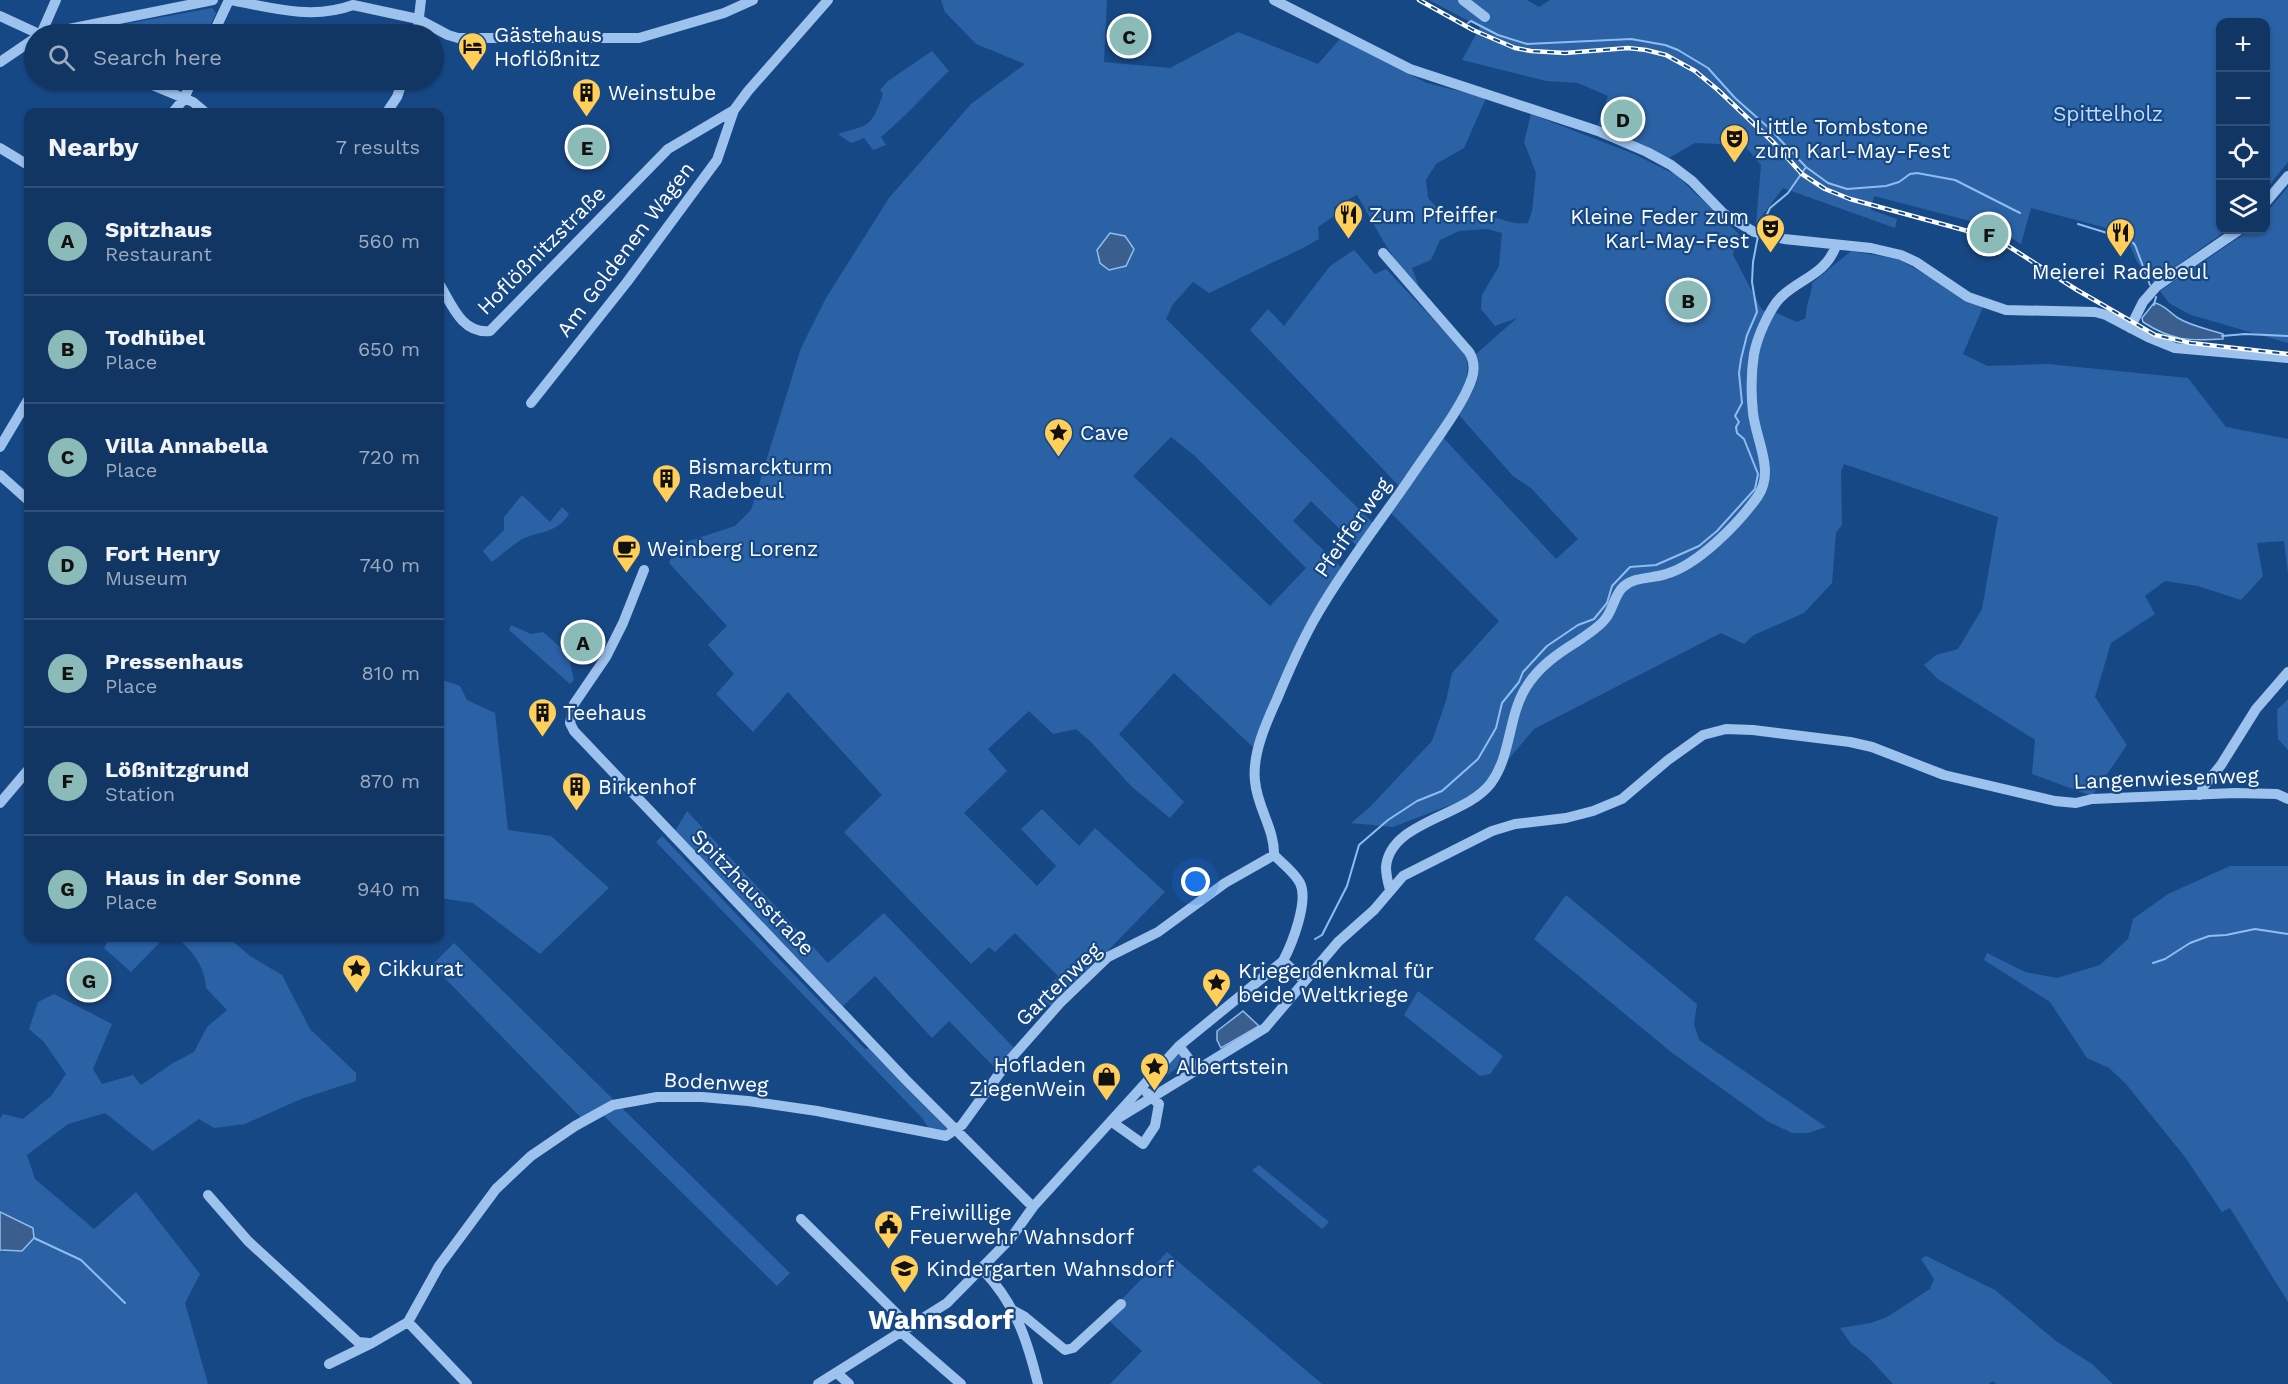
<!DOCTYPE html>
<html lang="en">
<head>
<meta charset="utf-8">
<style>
  :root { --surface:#113664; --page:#1e416d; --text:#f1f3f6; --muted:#9cabbf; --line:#305078; --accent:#8bbbb9 }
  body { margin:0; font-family:"Work Sans",sans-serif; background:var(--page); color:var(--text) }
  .controls { position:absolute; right:18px; top:18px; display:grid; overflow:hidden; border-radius:12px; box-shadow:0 2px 4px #0004 }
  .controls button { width:54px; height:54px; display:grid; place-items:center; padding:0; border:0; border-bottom:2px solid var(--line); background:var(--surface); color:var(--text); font:30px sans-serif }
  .you { position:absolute; left:1196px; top:882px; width:21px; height:21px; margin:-15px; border:4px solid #fff; border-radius:50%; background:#1a73e8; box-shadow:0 0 0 9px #1a73e833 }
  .badge { display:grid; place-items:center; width:39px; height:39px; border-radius:50%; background:var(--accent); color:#111; font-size:20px; font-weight:700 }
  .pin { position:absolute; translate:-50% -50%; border:3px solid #fff; box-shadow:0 2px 6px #0006 }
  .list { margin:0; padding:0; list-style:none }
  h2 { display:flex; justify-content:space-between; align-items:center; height:78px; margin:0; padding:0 24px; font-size:26px }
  h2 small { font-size:20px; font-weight:400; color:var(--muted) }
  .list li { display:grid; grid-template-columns:39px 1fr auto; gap:18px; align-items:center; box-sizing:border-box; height:108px; padding:0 24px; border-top:2px solid var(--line) }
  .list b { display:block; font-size:22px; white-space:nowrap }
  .list p { margin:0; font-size:20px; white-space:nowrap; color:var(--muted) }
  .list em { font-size:20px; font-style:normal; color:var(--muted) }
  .icon { flex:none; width:33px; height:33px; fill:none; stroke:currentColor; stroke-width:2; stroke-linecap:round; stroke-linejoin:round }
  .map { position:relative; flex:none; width:2288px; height:1384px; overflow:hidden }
  .search { position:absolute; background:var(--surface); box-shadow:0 2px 4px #0004; left:24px; top:24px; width:420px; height:66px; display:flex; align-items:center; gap:15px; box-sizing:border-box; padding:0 21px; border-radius:33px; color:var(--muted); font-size:22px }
  .panel { position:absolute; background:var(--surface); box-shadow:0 2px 4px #0004; left:24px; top:108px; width:420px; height:834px; border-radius:12px }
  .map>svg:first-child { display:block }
</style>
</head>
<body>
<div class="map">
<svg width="2288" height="1384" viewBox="0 0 2288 1384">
  <rect width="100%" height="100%" fill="#174886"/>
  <path fill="#2a62a5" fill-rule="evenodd" d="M941,0H1107L1104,62L1170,68L1238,32L1318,64L1340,39L1427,83L1486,98L1464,148L1436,164L1426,180L1428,198L1446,217C1460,215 1476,213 1490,216C1504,220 1514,225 1528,223L1532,211L1536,173L1524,142L1531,114L1634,154L1676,175L1739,234L1733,255L1762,310L1779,314L1797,322L1806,318C1805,305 1812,295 1812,283L1851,251L1898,259L1983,307L1963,354L1987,366L2048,364L2188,378L2226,427L2288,439V574L2284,541L2257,543L2263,576L2241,600L2198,586L2165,581L2145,596L2155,614L2111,643L2095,697L2127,745L2092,796L2032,774L2035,740L1938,679L1924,665L1936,655L1958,649L1982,609L1998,517L1844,464L1841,472L1842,525L1836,533L1832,583L1804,613L1754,635L1744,644L1721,633L1534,729L1479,794L1393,827L1351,823L1369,808L1432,741L1446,701L1452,673L1499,621L1390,512L1400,487L1250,330L1268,309L1284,326L1330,266L1354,250L1375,274L1386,269L1465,353C1475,384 1452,406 1437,431L1556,559L1578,539L1531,488L1513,476L1459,415C1471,395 1484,378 1476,354L1517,318L1495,326L1481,309L1482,295L1499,266L1502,233L1487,229L1459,231L1440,240L1431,260L1412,268L1420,290C1393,264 1376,227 1357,195L1334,207V216L1318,227L1319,239L1301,249L1209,293L1193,282L1173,304L1166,319L1374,524L1358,547L1311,501L1293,521L1343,569L1255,749L1174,673L1119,734L1184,802L1170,818L1132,787L1091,742L1076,729L1053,734L1029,711L988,749L1007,771L964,813L1037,886L1056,866L1021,829L1042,809L1079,846L1095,828L1165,892L1052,1008L1040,995L1058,976L1015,933L995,952L989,947L971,964L844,832L882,795L788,692L753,732L716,694L734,674L708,645L727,626L669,563L677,545L735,526L751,510L801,348L826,298L889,198L971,104L1025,64L976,44L945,12ZM1171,437L1195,456L1306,568L1270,606L1133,476Z
    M1429,0H1527L1539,7L1550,0H2288V162L2266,189V22H2220V230H2227L2154,282L2137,262L2125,233L2031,208L2021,244L1993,227L1874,196L1871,210L1897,219L1895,228L1783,188L1756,224L1761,165L1744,145L1695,143L1669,158L1598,125L1608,96L1578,83L1546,81L1462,60L1480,27Z
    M212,8L216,13L206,34H71Z
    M932,51L949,71C926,93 905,117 881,137L886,145L873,150L864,138L851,143L838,134C871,124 871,127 883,94L880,90L888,81Z
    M2288,187V343L2191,315L2169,303L2160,291L2250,230H2266V213Z
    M522,495L550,522L562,507L569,514C556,535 538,530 519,541C510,547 501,555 492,562L483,551L504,530V517Z
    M511,625L531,634L543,632L568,654L574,680L570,684L509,630Z
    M440,679L460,686L467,700L495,713L508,830L551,836L609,888L540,954L473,903L440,898Z
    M2288,699V750L2278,739L2277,710Z
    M687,811L828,963L884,913L1014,1048L996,1069L949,1021L932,1038L875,976L843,1006L675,831Z
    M662,836L865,1049L871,1048L948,1128V1132L930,1131L923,1119L656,842Z
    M2230,866H2288V1302L2230,1208L2222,1212L2185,1157L2126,1084L2109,1068L2087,1058L2050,1002L1984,960L1987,953L2025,972L2057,978L2100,965L2128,939L2133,919L2168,894Z
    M1566,895L1697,1004L1694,1024L1699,1040L1826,1127L1808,1133H1792L1767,1121L1671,1052L1534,939Z
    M110,938H164L131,972L104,948Z
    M177,938H229L250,956L282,975L310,1029L356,1073V1081L301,1099L245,1124L214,1128L199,1119L153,1151L105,1113L68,1124L27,1155L35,1179L94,1229L136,1192L200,1274L185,1303L208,1384H0V1250L3,1252L33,1228L0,1212V1119L3,1114L23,1119L51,1096L66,1074L44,1042L29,1029L38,1002L54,994L112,1024L93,1069L102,1084L133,1075L141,1085L173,1063L194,1052L207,1027L227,1010L206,988C205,967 193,951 177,938Z
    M454,943L790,1273L777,1286L602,1114L586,1123L432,965Z
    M1418,991L1503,1056L1490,1074L1480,1076L1404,1015Z
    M1178,1052L1186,1061L1154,1085L1150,1081Z
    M1259,1165L1329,1222L1322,1229L1252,1170Z
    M1167,1252L1322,1384H1110L1142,1351L1105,1317Z
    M1926,1256L1995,1290L2056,1341L2092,1364L2113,1384H1997L1992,1381L1989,1384H1893L1868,1357L1851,1344L1840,1328L1871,1323L1887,1317L1930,1289L1934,1279L1921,1259Z"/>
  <path fill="#3a5e8d" stroke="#90bdf0" stroke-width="1.5" d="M1110,233L1125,236L1134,249L1126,266L1109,270L1100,263L1097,250Z
    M2154,303C2164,304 2170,313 2178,318C2191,326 2208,329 2223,334V339C2190,341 2172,341 2143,322L2142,318Z
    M1243,1011L1259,1026L1221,1048L1217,1040V1031Z
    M0,1212L33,1228L34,1238L22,1251L0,1250Z"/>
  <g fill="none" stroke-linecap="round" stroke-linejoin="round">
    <path stroke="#90bdf0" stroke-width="2" d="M1468,23L1471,21L1498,35L1527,44L1631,39L1665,45L1678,50L1708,68L1735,98L1770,129L1806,167L1828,183L1847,189L1886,186L1899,182L1910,174L1917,173L1955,180L2020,213
      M2078,224L2130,240L2135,245L2150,285
      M1759,231L1770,208L1788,193L1806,167
      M2154,305L2156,297
      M2222,336L2245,334L2288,336
      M1315,939L1322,935L1347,886L1359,845L1388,820L1417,801L1442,791L1478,759L1496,728L1502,703L1519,682L1523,672L1547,646L1578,625L1594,619L1607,603L1612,586L1630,567L1656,565L1699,546L1717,531L1755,489L1758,474L1744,439L1737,433L1736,427L1739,422L1735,416L1742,403L1739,373L1741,359L1747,335L1757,312L1752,282L1753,262L1758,236
      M2153,963L2165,959L2190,943L2209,936L2226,935L2255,929L2288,934
      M34,1238L81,1260L125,1303"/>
    <path stroke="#9dc2ed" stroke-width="10" d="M231,0C271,8 313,20 353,5L418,19L448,35L458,38H639L724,13L753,0
      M1274,0L1410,69L1598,131L1647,152L1671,165L1692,181L1723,213L1754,232L1784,239L1871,248L1901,255L1916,262L1968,297L2006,310L2095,312L2106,315L2148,337L2175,348L2288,358
      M1463,0L1485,17
      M0,16L39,34
      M41,34L56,0
      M44,34L213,0
      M213,34L229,0
      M417,34L421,0
      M0,62L34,39
      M140,80L193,102L205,112
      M173,112L184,99L192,80
      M387,112L397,97L403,80
      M0,148L28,165
      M2266,202L2288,176
      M440,285C452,305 462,334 490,331L668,149L734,110L748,91L828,0
      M2130,328L2143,302L2157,286L2239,230
      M531,403L627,282L717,160L734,110
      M0,447L28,400
      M0,475L28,500
      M644,570L623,623L606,657L574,704L570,723L574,731L906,1080L1033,1207
      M2200,795L2203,787L2221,765L2256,709L2288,672
      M0,803L28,770
      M1274,855C1275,830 1257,807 1255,781C1252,754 1266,723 1277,699C1289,670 1302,640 1318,613C1345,566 1379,523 1410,478C1427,452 1464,405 1472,378C1475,368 1474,360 1469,352L1383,253
      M1390,890C1388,883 1386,875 1386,867C1390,821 1466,817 1491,783C1511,756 1508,718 1525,689C1538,667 1557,654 1578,641C1587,634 1599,628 1606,618C1613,609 1615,594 1623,587C1635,576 1652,579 1666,574C1698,565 1739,523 1758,496C1775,471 1756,440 1753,413C1751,394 1751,373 1754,354C1757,338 1769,309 1781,297C1801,278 1825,275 1836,246
      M1283,961L1305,981
      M1179,1046L1196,1068
      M1112,1122L1265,1028L1338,942L1374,910L1403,876L1492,831L1515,824L1566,818L1593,811L1622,799L1668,760L1703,735L1726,729L1753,730L1850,742L1872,747L1944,775L2055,801L2076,803L2092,799L2235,793L2277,794L2288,799
      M1112,1122L1143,1144L1155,1126L1159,1104L1147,1093
      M208,1195L248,1241L358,1342L369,1343
      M801,1219L910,1327
      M982,1269C1015,1303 1027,1339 1038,1384
      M1014,1311L1025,1317L1065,1350L1073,1348L1121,1304
      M408,1322L467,1384
      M901,1332L961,1384
      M329,1364L372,1343L408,1322L439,1266L496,1189L531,1156L575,1126L613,1105L657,1097H702L748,1101L817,1111L946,1136L962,1125L1007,1063L1060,1003L1108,957L1158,932L1225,883L1274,855
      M837,1373L849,1384
      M818,1384L947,1303L1011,1238L1033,1207L1179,1046L1283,961C1292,944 1309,901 1300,883C1295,873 1282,863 1274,855"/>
    <defs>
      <path id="rail" d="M1419,0L1473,30L1515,48L1531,51L1565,53L1628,48L1646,50L1666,55L1695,71L1718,90L1774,143L1802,174L1825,189L1850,199L1997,239L2077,290L2155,335L2191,343L2288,354"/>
    </defs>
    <use href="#rail" stroke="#fff" stroke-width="4.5"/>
    <use href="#rail" stroke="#174886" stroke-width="2" stroke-dasharray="7" stroke-linecap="butt"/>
  </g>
  <defs>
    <symbol id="hotel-pin" viewBox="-11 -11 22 30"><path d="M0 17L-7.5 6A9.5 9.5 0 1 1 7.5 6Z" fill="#ffcf5a" stroke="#174886"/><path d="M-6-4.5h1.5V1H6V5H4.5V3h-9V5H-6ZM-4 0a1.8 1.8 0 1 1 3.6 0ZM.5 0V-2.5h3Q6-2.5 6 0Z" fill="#111"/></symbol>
    <symbol id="building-pin" viewBox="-11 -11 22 30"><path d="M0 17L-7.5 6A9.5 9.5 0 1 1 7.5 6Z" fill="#ffcf5a" stroke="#174886"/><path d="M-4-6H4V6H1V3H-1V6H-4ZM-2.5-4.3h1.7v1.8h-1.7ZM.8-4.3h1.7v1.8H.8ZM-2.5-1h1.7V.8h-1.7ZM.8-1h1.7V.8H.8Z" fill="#111"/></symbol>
    <symbol id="theatre-pin" viewBox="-11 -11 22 30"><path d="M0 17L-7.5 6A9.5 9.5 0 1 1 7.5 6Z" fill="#ffcf5a" stroke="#174886"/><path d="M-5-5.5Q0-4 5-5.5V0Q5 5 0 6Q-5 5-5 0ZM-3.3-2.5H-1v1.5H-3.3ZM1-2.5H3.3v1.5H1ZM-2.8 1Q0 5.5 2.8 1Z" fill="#111"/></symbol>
    <symbol id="restaurant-pin" viewBox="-11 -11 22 30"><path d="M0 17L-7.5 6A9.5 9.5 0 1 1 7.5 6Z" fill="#ffcf5a" stroke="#174886"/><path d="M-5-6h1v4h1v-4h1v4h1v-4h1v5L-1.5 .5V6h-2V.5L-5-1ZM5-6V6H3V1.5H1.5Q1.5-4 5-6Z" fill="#111"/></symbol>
    <symbol id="sight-pin" viewBox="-11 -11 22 30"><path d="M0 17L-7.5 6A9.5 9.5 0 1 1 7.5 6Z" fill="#ffcf5a" stroke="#174886"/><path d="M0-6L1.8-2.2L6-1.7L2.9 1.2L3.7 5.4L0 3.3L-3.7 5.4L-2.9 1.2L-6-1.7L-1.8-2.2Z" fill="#111"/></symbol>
    <symbol id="cafe-pin" viewBox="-11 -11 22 30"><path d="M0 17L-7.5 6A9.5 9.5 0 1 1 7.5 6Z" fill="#ffcf5a" stroke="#174886"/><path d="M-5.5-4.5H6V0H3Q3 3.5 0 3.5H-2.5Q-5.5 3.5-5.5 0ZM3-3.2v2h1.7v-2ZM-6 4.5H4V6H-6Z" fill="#111"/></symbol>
    <symbol id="shop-pin" viewBox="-11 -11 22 30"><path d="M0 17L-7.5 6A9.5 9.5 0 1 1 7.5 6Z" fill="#ffcf5a" stroke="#174886"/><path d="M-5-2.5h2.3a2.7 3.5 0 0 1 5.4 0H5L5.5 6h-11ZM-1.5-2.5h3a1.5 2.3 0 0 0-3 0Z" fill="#111"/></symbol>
    <symbol id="civic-pin" viewBox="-11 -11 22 30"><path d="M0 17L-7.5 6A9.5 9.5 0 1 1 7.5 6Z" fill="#ffcf5a" stroke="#174886"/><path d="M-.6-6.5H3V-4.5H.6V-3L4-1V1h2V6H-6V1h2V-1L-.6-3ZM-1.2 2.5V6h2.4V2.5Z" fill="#111"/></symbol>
    <symbol id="school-pin" viewBox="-11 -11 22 30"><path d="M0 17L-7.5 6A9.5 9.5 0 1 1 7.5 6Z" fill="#ffcf5a" stroke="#174886"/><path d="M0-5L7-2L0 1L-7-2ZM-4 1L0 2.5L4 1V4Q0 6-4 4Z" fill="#111"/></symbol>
  </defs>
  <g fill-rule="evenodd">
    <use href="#hotel-pin" x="456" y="30" width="33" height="45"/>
    <use href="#building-pin" x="570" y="76" width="33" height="45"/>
    <use href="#theatre-pin" x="1718" y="122" width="33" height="45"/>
    <use href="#restaurant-pin" x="1332" y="198" width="33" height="45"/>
    <use href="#theatre-pin" x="1754" y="212" width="33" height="45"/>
    <use href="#restaurant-pin" x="2104" y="216" width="33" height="45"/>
    <use href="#sight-pin" x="1042" y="416" width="33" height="45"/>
    <use href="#building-pin" x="650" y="462" width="33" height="45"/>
    <use href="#cafe-pin" x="610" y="532" width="33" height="45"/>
    <use href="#building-pin" x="526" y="696" width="33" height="45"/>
    <use href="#building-pin" x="560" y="770" width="33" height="45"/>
    <use href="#sight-pin" x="340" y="952" width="33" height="45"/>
    <use href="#sight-pin" x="1200" y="966" width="33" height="45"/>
    <use href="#sight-pin" x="1138" y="1050" width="33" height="45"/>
    <use href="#shop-pin" x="1090" y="1060" width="33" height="45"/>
    <use href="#civic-pin" x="872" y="1208" width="33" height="45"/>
    <use href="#school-pin" x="888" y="1252" width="33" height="45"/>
  </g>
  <g text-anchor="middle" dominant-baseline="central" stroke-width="4.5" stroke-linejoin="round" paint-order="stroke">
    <g font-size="21" fill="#fff" stroke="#174886" text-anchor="start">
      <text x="494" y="34">Gästehaus<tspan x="494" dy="24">Hoflößnitz</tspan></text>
      <text x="608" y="92">Weinstube</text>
      <text x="1755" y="126">Little Tombstone<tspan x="1755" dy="24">zum Karl-May-Fest</tspan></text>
      <text x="1369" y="214">Zum Pfeiffer</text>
      <text x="1749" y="216" text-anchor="end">Kleine Feder zum<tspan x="1749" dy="24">Karl-May-Fest</tspan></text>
      <text x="2120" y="271" text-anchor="middle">Meierei Radebeul</text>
      <text x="1080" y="432">Cave</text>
      <text x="688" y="466">Bismarckturm<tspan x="688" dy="24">Radebeul</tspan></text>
      <text x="647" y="548">Weinberg Lorenz</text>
      <text x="563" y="712">Teehaus</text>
      <text x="598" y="786">Birkenhof</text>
      <text x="378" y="968">Cikkurat</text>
      <text x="1238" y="970">Kriegerdenkmal für<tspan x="1238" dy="24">beide Weltkriege</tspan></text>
      <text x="1086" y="1064" text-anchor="end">Hofladen<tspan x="1086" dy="24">ZiegenWein</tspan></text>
      <text x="1176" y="1066">Albertstein</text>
      <text x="909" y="1212">Freiwillige<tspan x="909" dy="24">Feuerwehr Wahnsdorf</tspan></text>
      <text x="926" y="1268">Kindergarten Wahnsdorf</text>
    </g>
    <g font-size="21" fill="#c3dcfa" stroke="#174886">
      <text x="2108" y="113">Spittelholz</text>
    </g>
    <g font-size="21" fill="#fff" stroke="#174886">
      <text transform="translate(625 249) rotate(-53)">Am Goldenen Wagen</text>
      <text transform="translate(541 250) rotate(-45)">Hoflößnitzstraße</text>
      <text transform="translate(1352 527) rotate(-55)">Pfeifferweg</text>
      <text transform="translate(2166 778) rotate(-2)">Langenwiesenweg</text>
      <text transform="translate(753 892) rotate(46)">Spitzhausstraße</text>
      <text transform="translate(1058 984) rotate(-44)">Gartenweg</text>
      <text transform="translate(716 1082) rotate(3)">Bodenweg</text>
    </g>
    <g font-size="27" font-weight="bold" fill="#fff" stroke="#174886">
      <text x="941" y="1320">Wahnsdorf</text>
    </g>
  </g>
</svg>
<div class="controls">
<button>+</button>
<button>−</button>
<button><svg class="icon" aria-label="locate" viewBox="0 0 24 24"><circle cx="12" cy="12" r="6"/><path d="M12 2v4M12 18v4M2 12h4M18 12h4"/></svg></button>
<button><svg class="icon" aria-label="layers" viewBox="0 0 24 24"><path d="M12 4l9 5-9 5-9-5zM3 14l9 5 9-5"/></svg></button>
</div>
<div class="you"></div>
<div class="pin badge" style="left:583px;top:642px">A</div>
<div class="pin badge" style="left:1688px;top:300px">B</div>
<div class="pin badge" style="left:1129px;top:36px">C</div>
<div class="pin badge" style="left:1623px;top:119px">D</div>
<div class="pin badge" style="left:587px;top:147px">E</div>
<div class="pin badge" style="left:1989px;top:234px">F</div>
<div class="pin badge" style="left:89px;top:980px">G</div>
<div class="search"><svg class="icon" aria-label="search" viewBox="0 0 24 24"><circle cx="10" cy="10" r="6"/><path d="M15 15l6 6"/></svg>Search here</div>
<section class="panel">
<h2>Nearby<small>7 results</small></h2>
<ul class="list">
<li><span class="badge">A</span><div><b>Spitzhaus</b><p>Restaurant</p></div><em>560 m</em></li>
<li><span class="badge">B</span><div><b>Todhübel</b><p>Place</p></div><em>650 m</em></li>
<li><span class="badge">C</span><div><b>Villa Annabella</b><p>Place</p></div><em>720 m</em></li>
<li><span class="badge">D</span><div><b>Fort Henry</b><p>Museum</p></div><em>740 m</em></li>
<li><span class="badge">E</span><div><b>Pressenhaus</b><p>Place</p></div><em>810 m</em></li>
<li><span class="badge">F</span><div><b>Lößnitzgrund</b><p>Station</p></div><em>870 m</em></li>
<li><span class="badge">G</span><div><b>Haus in der Sonne</b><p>Place</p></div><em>940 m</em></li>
</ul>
</section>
</div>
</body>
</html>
